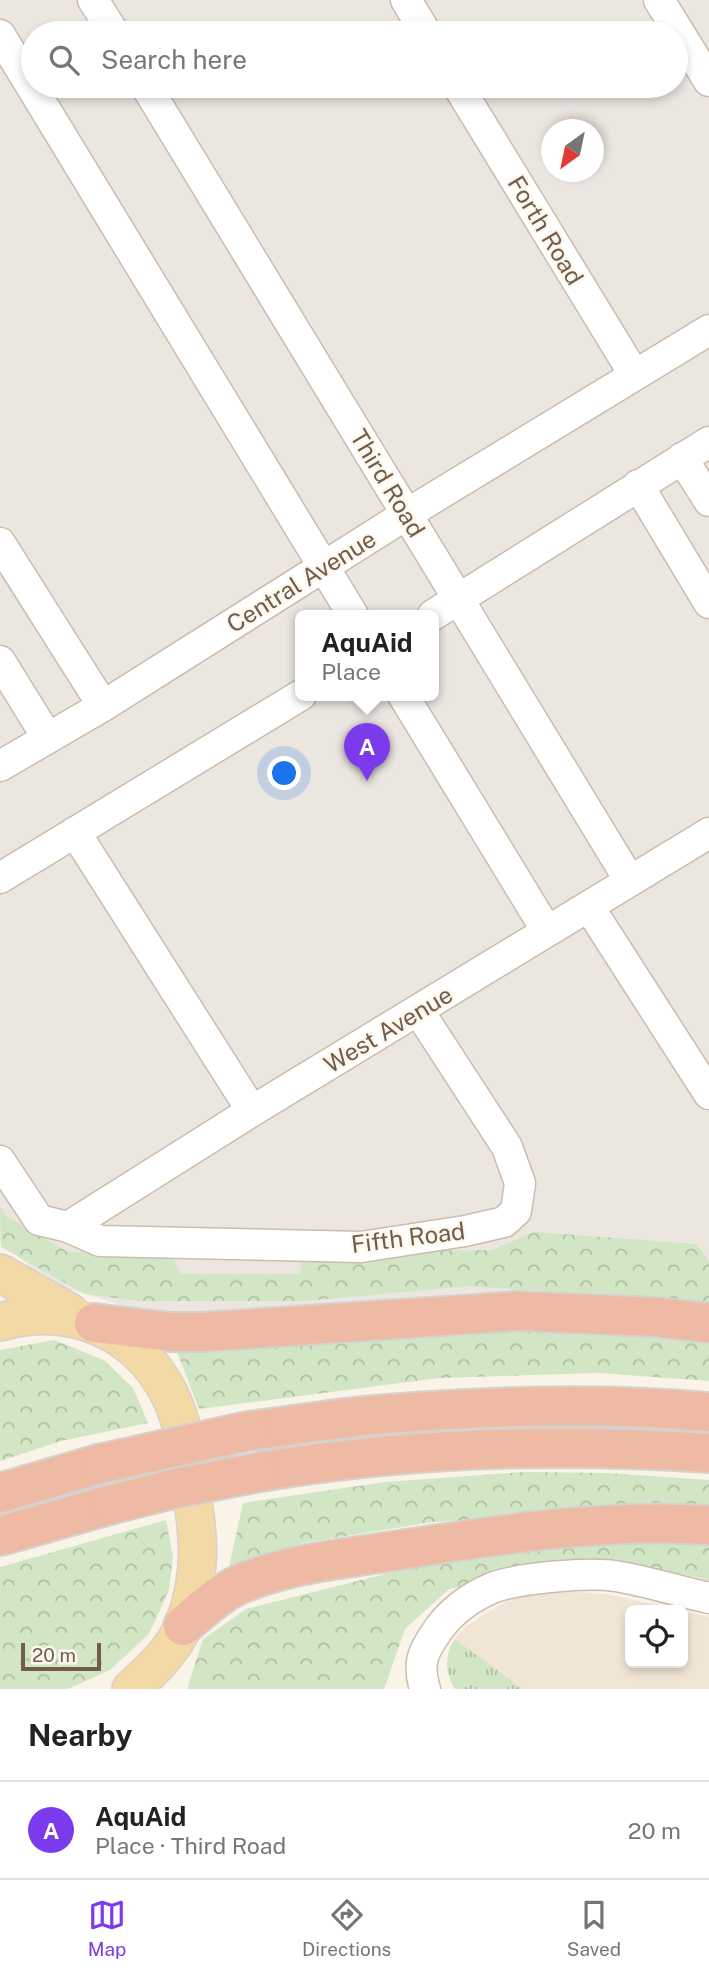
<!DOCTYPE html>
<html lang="en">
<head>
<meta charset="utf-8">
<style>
  :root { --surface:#fff; --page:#f6f6f6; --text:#222; --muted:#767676; --line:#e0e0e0; --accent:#7c3aed }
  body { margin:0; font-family:"Public Sans",sans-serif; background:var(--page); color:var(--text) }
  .controls { position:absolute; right:21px; bottom:21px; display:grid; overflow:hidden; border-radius:10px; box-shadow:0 4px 10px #0003 }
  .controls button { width:63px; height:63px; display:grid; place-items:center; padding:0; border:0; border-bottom:2px solid var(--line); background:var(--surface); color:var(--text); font:35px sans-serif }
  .compass { position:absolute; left:541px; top:119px; width:63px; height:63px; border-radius:50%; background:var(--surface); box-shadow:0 4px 10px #0003; rotate:213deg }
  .scale { position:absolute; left:21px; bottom:18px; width:80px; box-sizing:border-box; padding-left:7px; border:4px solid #715c4e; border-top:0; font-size:19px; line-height:24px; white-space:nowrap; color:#715c4e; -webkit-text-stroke:5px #fdf7ec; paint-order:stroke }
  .you { position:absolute; left:285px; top:774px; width:24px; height:24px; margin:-18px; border:5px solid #fff; border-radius:50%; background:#1a73e8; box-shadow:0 0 0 10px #1a73e833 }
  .badge { display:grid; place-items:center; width:46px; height:46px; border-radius:50%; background:var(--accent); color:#fff; font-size:23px; font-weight:700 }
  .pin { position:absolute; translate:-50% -58px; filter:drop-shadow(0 2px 4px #0008) }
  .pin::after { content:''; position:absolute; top:37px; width:24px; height:21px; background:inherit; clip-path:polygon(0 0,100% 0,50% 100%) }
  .popup { position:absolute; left:295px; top:610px; width:144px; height:91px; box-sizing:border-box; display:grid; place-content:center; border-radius:10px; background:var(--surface); filter:drop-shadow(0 2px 5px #0005); font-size:23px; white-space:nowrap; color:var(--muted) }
  .popup b { font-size:26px; color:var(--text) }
  .popup::after { content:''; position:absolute; left:50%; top:100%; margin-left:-14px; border:14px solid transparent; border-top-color:var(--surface) }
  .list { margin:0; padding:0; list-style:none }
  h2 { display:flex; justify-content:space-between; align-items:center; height:91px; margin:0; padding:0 28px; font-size:30px }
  h2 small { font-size:23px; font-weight:400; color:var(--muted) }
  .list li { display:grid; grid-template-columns:46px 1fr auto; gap:21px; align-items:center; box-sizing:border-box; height:98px; padding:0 28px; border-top:2px solid var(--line) }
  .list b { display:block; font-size:26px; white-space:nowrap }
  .list p { margin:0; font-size:23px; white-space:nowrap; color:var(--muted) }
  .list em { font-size:23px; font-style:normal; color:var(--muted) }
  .icon { flex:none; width:38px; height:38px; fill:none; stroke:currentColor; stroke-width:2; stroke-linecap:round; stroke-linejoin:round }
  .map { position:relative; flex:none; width:709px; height:1689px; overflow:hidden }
  .search { position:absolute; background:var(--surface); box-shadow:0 4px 10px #0003; left:21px; right:21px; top:21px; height:77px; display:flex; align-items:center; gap:18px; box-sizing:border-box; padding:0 24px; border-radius:38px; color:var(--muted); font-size:26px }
  .sheet { height:189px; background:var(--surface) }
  nav { display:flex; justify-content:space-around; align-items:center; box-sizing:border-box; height:98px; border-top:2px solid var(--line); background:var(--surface); font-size:19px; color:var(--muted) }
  nav a { display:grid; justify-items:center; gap:4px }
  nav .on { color:var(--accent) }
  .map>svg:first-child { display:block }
</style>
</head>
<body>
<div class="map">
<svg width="709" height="1689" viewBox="0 0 709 1689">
  <defs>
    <pattern id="grass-tufts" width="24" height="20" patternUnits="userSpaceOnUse" patternTransform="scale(1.75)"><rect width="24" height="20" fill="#d2e6c6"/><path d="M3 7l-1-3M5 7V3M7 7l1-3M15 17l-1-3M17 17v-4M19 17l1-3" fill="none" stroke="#afbea3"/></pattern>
    <pattern id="forest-crowns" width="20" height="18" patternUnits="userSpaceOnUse" patternTransform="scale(1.75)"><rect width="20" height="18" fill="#d2e6c6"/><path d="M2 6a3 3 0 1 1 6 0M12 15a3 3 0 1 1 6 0" fill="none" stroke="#afbea3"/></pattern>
  </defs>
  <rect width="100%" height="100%" fill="#faf3e7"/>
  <path fill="#f1e6d6" d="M539,1590L607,1594L678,1610H630V1663H683V1611L709,1617V1689H523L455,1639L464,1628L478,1618L507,1601Z"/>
  <path fill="#ebe6e0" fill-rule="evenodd" d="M0,0H709V1314L476,1292L206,1314L142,1312L48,1282L0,1241ZM33,33H676V86H33ZM552,130H594V172H552ZM300,615H434V695H300Z"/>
  <path fill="url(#grass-tufts)" d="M455,1639L523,1689H455C445,1673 444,1654 455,1639Z"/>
  <path fill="url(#forest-crowns)" d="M0,1207L5,1215L68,1252H170L180,1274H301V1252L492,1250L534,1232L696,1244L709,1261V1306L675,1300L469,1286L305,1301H139L85,1294L1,1247Z
    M511,1326L709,1337V1381L599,1373L439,1378L199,1409L177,1352L369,1334Z
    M54,1340L104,1360L133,1388L148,1423L61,1441L0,1461V1350Z
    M524,1472L607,1473L709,1480V1506L433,1522L303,1543L229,1567L243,1503L385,1482Z
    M166,1520L173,1557L169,1590L149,1634L110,1670L68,1689H0V1567Z
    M678,1542L709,1546V1580L614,1560L449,1589L405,1629L384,1689H187L203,1639L246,1609L397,1571L555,1547Z"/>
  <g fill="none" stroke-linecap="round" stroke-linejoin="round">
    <defs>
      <path id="minor" d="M93,0L114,33
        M406,0L426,33
        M659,0L709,81
        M0,35L353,615
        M146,86L630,881
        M458,86L634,374
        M682,458L709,501
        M638,485L709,603
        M0,543L103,706
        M433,615L709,442
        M0,661L47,737
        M403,695L547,931
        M0,766L103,706L407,514L709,330
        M75,832L252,1111
        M0,878L301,695
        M589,907L709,1094
        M0,1161L39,1220L68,1227L100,1241L361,1247L465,1231L504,1222L516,1211L520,1183L507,1147L418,1010
        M68,1227L252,1111L709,833
        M425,1689C417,1663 423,1651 438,1630C452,1610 471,1597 492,1588C517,1578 588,1572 615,1576C646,1581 678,1591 709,1598"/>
      <path id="major" d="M0,1273L69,1312
        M0,1322C81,1298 159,1342 181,1425C186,1444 187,1464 190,1483C199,1534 203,1574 184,1624C174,1650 151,1671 131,1689"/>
      <path id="highway" d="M94,1323L170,1332H203L517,1311L656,1317L709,1323
        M248,1431C290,1426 332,1419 374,1415C485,1406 598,1402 709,1412
        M260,1472C408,1447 560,1443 709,1453
        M0,1493L99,1464
        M0,1536L109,1505
        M183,1626C201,1611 220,1592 243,1583C291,1563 342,1559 393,1551C497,1535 603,1518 709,1525"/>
    </defs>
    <use href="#minor" stroke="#cbbcae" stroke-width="33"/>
    <use href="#major" stroke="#d7d1cd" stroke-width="40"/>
    <use href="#highway" stroke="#d7d1cd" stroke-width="42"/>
    <use href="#minor" stroke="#fff" stroke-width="30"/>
    <use href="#major" stroke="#f2d9a5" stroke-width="37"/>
    <use href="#highway" stroke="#eebaa3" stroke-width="38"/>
    <defs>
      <path id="highway-bridge" d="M99,1464L248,1431
        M109,1505L177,1488L260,1472"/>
    </defs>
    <use href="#highway-bridge" stroke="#d7d1cd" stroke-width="42" stroke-linecap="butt"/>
    <use href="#highway-bridge" stroke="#eebaa3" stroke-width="38"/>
  </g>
  <g text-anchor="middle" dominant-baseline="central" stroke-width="5" stroke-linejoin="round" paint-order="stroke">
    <g font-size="24" fill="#715c4e" stroke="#fdf7ec">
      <text transform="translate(546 230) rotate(59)">Forth Road</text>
      <text transform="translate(388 483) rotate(59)">Third Road</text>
      <text transform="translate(301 581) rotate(-32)">Central Avenue</text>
      <text transform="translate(388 1029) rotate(-31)">West Avenue</text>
      <text transform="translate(408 1237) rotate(-7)">Fifth Road</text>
    </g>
  </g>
</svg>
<div class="controls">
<button><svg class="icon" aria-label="locate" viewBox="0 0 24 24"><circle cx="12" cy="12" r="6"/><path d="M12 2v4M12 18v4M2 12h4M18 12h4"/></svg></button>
</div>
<svg class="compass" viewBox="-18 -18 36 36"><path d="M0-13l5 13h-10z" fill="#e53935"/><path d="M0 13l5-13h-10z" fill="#767676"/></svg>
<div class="scale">20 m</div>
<div class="you"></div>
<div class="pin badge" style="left:367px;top:781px">A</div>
<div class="popup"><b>AquAid</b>Place</div>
<div class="search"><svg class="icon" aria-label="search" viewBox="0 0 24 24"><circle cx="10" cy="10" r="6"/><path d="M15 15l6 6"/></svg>Search here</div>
</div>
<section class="sheet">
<h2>Nearby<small></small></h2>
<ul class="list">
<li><span class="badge">A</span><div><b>AquAid</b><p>Place · Third Road</p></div><em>20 m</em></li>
</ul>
</section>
<nav>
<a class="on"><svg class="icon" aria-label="map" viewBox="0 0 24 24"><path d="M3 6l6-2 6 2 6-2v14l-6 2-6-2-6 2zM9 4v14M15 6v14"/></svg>Map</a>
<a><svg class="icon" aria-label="directions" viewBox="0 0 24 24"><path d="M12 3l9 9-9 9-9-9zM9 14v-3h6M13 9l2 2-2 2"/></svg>Directions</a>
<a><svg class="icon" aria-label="saved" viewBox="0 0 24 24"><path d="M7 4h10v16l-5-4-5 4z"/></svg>Saved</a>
</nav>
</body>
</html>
